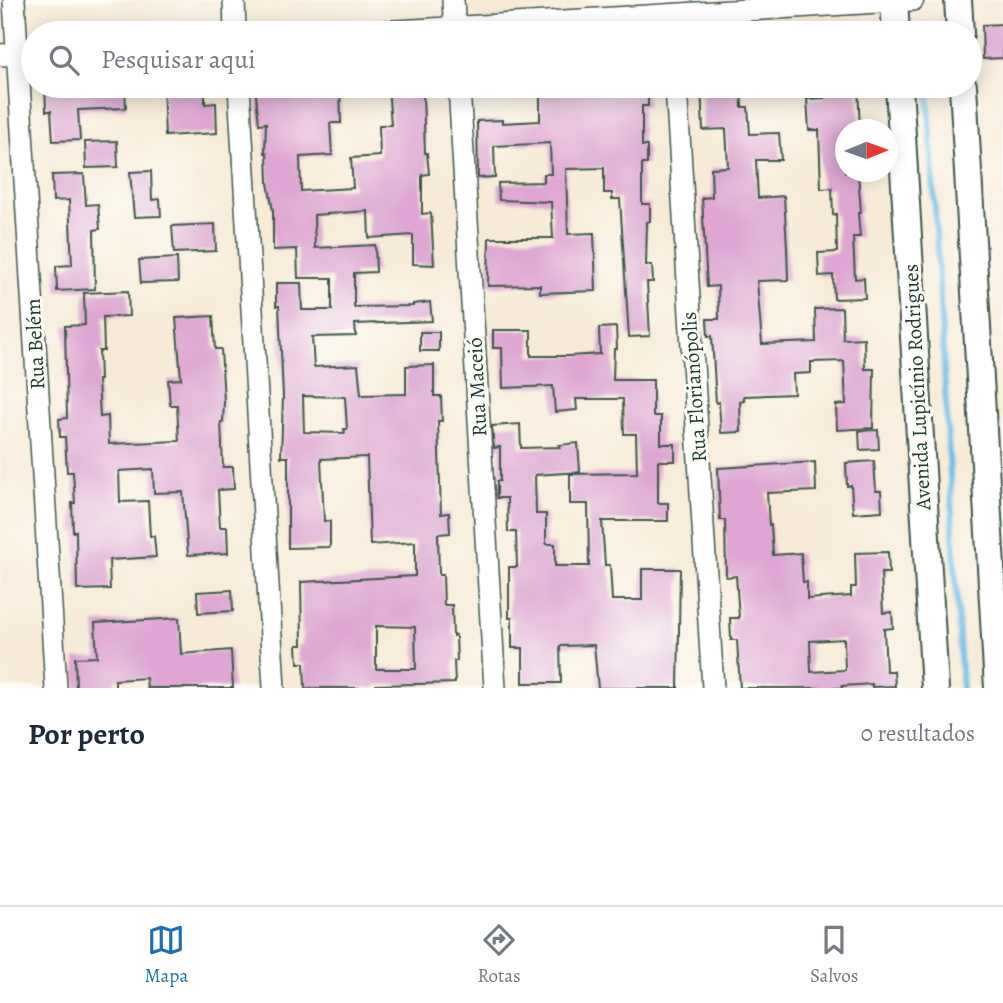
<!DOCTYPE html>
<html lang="pt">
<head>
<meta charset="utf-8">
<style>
  :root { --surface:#fff; --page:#f2f2f3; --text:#1f2937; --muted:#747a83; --line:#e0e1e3; --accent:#1f6fb2 }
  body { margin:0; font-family:Alegreya,serif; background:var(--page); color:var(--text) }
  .compass { position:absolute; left:835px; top:119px; width:63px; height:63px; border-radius:50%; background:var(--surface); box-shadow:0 4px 18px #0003; rotate:89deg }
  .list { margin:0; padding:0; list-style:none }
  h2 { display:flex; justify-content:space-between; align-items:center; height:91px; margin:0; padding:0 28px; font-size:30px }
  h2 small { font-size:23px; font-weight:400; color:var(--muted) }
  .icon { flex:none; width:38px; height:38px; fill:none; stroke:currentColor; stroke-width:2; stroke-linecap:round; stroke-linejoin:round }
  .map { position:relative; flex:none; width:1003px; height:688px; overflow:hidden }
  .search { position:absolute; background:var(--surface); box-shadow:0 4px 18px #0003; left:21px; right:21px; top:21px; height:77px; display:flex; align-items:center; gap:18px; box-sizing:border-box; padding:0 24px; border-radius:38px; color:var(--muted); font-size:26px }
  .sheet { height:217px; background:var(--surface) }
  nav { display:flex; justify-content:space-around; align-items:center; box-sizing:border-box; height:98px; border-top:2px solid var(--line); background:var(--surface); font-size:19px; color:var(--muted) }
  nav a { display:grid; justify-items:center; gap:4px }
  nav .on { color:var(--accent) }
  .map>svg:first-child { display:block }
</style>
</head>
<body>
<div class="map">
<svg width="1003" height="688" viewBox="0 0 1003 688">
  <rect width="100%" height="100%" fill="#fdfcf7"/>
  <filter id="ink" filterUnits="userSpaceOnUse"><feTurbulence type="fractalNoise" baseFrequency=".0143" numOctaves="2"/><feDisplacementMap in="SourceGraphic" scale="14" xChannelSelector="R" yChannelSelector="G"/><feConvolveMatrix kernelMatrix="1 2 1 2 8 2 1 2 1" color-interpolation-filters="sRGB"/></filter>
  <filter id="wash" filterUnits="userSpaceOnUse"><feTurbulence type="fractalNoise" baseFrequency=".00686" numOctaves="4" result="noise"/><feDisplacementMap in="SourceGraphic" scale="28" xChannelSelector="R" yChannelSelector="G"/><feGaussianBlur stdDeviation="1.57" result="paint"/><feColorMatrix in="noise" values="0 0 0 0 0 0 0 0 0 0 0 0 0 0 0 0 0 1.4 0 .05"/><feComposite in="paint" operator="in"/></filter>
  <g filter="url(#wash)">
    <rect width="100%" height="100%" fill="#f7ebd7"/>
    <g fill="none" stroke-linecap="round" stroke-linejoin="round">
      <path stroke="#6abee6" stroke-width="6" d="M925,26L926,33
        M928,86L962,688"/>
    </g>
    <g id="blocks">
      <path fill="#dea7d3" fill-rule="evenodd" d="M1003,24V58L983,59L982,25Z
        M45,86H125L126,108L78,110L80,140L53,141L51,111H46Z
        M163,86H205V104L216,103L217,133L165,136Z
        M255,86H340L341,123H330L332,155L300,157L301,191L353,188L351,158L380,156L379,125H391L388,86H419L420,95L423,94L425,153H427L429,174L422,175V214L431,213L434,265L413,264V235L369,238L368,211L314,215L315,248L375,245L376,272L354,273V307L413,306V304L430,302L432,321L355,324L356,336L312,337L314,367L358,365L361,395L406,394V366L434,365V396H441L442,421H438L441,514L449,513L450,533L438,534L439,575H443L444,605H452L453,636L456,635L457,661H454L455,683L376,685V688H305L304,663H298L297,645H302L301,582L415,576V542L370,545L367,457L321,459L324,521H330V547L288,548V457H281L283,396L279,306H276V283H301L302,310H332V278H298L297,249L273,250V211L268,183L267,153H265L266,123L259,124ZM303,396L345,397L347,429H344L345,433L304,432ZM376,626L415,627L416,669H376Z
        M540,86H583V89H648V106H642V146H647V164H642V204H650V221L647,222L646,265H652L653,282H647L650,336L629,337L620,199H612V193H604V168L566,169L568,234L594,233L596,291L540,293V285L488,286L489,238H553L551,202L499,200L498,183L544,182V174H551L550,143L494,146L495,177L478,178L477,121L502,120V123L540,121Z
        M701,86H741L742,107H748L750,134L779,133L781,160H756L758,198L784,196L787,248L788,280L757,281L762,344L816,342L815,309L842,308L843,339L864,338L865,369H874L873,428L837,430L836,405L846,404L844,361L811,362V373L793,374L794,394L744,396V401L740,402L741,432L721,433L719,402L716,403L712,336H708L707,319H719L718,286L707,287L702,198L712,197L711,168L728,167L726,129L703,130Z
        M823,86H858L860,130H845V172H858L861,213H858L860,237H853L855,279L864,278L865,298L834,299L833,275L819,276L818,253L837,252L836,214L833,215L832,188L821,189L819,130H809L807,99L824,98Z
        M117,141L118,167L86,168L85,142Z
        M151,171L152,200L160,199L161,216L134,217L130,172Z
        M84,174L86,205L98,204L100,229L94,230L95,289L57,291L56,266L72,265L69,200L53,201L52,175Z
        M215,224L216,251L174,253L172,226Z
        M177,258L178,282L141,283L139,260Z
        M128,291L129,316L103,317L104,351H99L100,380H98L100,417L108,416L109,444L179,441L177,405H170L168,380L181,379L176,318L213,316L215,349H221L224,401L223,422H221L223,467H233L234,489L218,490L220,527H227L228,553L188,555L183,492L154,493L153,469L119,471L120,502L148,501L150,536H154L156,557L109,560L110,589L77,590L76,531L73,532L72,503H75L73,472H67L65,437H60L59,419L67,418L65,326L85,325L84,293Z
        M616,327L617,349H614L613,380H653V416H661V444H675V461H658V503H668V521H602L605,565H610L612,600H642V569H680L678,688H598L594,645L560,646L561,683H523V648H512V618H509V567H517L516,532H508L507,498H497V481H500V447L494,448L492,426L520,424L521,448L560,447L559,445L578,443L580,472L535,475L536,514H546V544H555V566H589L588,504H570V474L637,473L636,434H624L623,399H576L577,410L555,412L553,386L503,388L502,348H493V330H531V356H569L600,354L599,328Z
        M420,332H439V351H420Z
        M878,430L879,449L860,450L859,431Z
        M874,461L876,491H881L882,511L853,513L851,485L847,486L846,463Z
        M815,462L816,491L767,493L769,525H771L773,555L801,553L803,582H807V599L851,596V587H856L855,553L888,552L889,573H881L883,613L892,612L893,628L884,629L886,671H894L895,686L872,687V684L842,686V688H740L737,640H731L730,618H739L736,576L726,577L725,520H720L718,468ZM844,639L845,670L811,672L810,641Z
        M232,590L233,611L198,613L197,592Z
        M179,618L181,654L231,650L233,688H147L146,678L115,680V688H76L75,658L97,657L95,623Z"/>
    </g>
  </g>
  <g filter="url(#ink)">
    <use href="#blocks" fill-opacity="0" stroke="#3f574c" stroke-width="2"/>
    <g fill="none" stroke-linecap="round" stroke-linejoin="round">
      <defs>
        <path id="minor" d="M14,0L56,688
          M234,0L235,33
          M453,0L455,33
          M363,33L913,0
          M0,55L33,53
          M239,86L274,688
          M459,86L495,688
          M676,86L713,688"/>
        <path id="tertiary" d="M894,0L896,33
          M958,0L960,33
          M899,86L935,688
          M963,86L998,688"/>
      </defs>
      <use href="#minor" stroke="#3f574c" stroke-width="24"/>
      <use href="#tertiary" stroke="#3f574c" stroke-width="30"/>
      <use href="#minor" stroke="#fff" stroke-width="21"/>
      <use href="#tertiary" stroke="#fff" stroke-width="26"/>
    </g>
  </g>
  <g text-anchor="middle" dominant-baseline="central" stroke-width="6" stroke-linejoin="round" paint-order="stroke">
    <g font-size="21" fill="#1f3d34" stroke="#fdfcf7">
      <text transform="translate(35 344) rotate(-93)">Rua Belém</text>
      <text transform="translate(477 387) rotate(-93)">Rua Maceió</text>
      <text transform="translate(694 387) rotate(-94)">Rua Florianópolis</text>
      <text transform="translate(917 387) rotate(-93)">Avenida Lupicínio Rodrigues</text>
    </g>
  </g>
</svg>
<svg class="compass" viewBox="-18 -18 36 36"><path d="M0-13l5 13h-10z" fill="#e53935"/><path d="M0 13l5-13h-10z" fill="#747a83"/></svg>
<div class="search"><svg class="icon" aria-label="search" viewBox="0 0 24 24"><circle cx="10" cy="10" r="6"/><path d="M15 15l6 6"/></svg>Pesquisar aqui</div>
</div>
<section class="sheet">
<h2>Por perto<small>0 resultados</small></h2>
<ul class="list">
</ul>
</section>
<nav>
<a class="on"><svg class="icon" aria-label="map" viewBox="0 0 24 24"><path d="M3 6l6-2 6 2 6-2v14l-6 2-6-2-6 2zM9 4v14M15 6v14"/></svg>Mapa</a>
<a><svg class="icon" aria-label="directions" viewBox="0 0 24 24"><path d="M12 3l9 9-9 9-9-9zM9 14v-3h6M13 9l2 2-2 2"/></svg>Rotas</a>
<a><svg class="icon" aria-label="saved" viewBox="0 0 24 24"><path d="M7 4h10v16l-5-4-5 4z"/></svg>Salvos</a>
</nav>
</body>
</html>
